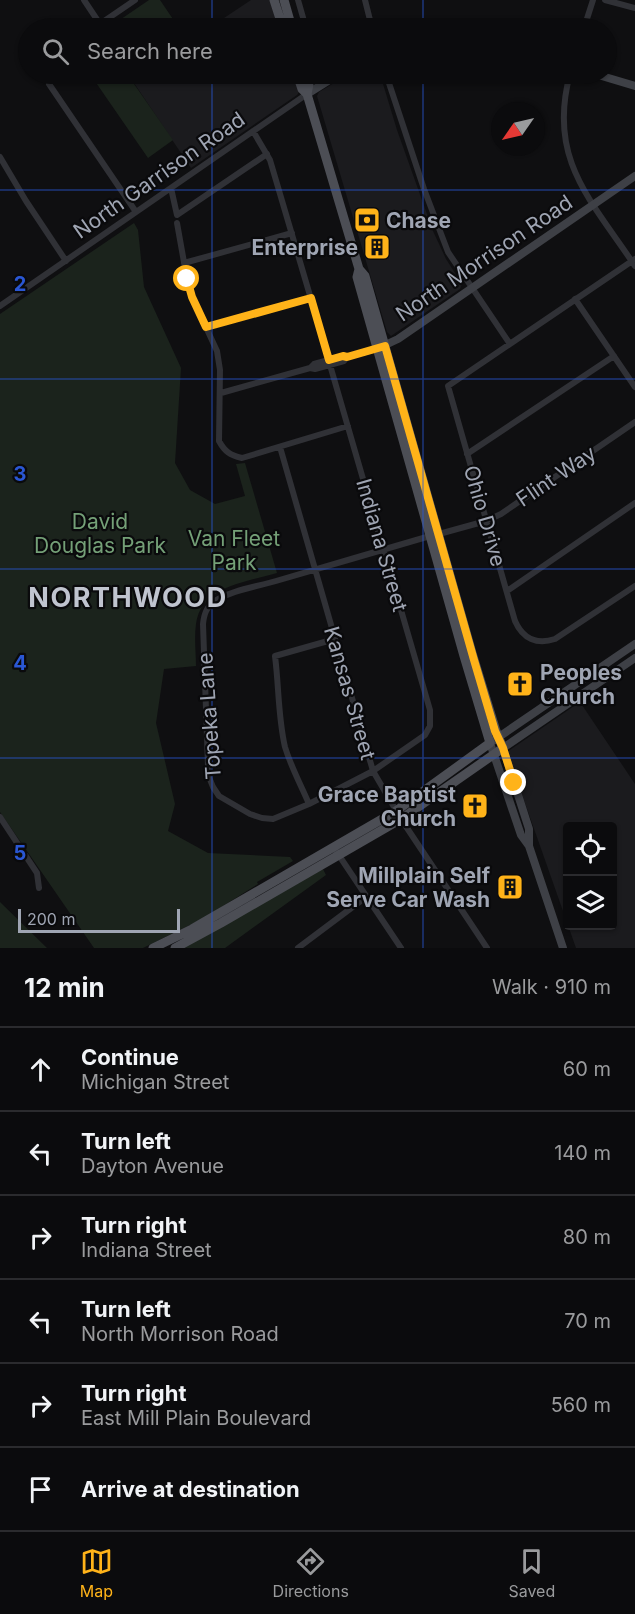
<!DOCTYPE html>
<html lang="en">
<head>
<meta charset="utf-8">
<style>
  :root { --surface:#0b0b0d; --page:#141416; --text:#f1f3f6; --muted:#9a9b9d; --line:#2b2b2e; --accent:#ffb319 }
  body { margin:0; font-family:Inter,sans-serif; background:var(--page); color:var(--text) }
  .controls { position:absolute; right:18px; bottom:18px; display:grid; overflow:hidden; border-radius:6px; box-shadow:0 2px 4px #0004 }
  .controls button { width:54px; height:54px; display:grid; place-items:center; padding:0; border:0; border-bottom:2px solid var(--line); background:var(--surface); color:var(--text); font:30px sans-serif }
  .compass { position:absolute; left:491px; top:102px; width:54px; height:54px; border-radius:50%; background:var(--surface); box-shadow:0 2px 4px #0004; rotate:236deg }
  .scale { position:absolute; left:18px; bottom:15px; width:162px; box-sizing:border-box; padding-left:6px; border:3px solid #9fa5b3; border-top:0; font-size:16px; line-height:21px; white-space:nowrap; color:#9fa5b3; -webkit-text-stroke:4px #0a0a0c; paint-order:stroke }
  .stop { position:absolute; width:18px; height:18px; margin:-14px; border:4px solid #ffb319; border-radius:50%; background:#fff }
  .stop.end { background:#ffb319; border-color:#fff; box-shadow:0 2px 6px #0008 }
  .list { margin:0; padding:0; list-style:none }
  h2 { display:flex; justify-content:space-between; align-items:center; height:78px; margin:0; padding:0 24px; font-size:26px }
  h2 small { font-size:20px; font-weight:400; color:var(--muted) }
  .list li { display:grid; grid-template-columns:39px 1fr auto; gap:18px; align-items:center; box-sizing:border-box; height:84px; padding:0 24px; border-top:2px solid var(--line) }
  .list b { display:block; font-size:22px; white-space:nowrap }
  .list p { margin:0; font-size:20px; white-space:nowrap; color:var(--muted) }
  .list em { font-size:20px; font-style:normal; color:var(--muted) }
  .icon { flex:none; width:33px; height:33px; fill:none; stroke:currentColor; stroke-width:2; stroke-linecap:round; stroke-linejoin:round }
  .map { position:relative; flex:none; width:635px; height:948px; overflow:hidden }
  .search { position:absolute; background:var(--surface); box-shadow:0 2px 4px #0004; left:18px; right:18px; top:18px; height:66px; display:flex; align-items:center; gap:15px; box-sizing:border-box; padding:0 21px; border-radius:33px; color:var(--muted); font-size:22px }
  .sheet { height:582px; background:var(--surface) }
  nav { display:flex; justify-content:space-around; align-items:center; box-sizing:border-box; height:84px; border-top:2px solid var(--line); background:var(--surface); font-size:16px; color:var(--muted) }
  nav a { display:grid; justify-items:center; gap:3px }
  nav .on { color:var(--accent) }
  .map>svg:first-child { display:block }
</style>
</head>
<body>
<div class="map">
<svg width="635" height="948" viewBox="0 0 635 948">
  <rect width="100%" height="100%" fill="#0f0f11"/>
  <path fill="#1b1b1e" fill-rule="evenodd" d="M251,0H270L279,28H209Z
    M142,74H293L299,92L297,95L191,168L132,80Z
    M349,74H380L397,130L433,231L446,259L462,284L460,289L391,336L387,332L317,96L319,92Z
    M580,702L635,784V948H576L507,752ZM568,826H612V926H568Z"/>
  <path fill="#1b231c" d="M149,0H160L179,28H108Z
    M90,74H140L132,81L173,140L148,158Z
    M134,223L138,230L144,287L181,368L175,463L190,490L215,504L245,496L236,464L245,463L277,573C246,582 201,586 196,624C194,638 196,653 196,666L164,669L156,723L175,804L168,831L208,853L290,857L293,861L257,882L258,884L204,918L143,948H94L0,812V314Z
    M323,869L326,875L225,948H179Z
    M0,902L47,948H0Z"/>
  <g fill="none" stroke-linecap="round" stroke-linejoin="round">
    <path stroke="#303136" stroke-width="6" d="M84,0L100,24
      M298,0L306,28
      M365,0L372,28
      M605,0L635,8
      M94,28L135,0
      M584,28L593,0
      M320,74L323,82
      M386,74L424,189L448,252L510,344
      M570,74C547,159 591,200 635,266
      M49,84L136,212
      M253,131L270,160L329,360
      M0,157L26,201L66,261
      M171,188L177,215L267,154
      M177,223L187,279L192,297L217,351L220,370L219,441C225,452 230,455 242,458L348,426
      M635,259L448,386L515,621C523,639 537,645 555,639L635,586
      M184,263L292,233
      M575,299L635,387
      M0,306L307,94
      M206,327L311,298
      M330,365L430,710V726L425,735L373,771L309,804L273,819L262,818L250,814L219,796L213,787L209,777L208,766L203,624C204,615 206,607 215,601C228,591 260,586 276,581C327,566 379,551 430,536
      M310,368L314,364L343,356L347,357L377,349
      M221,393L310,368L315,369L344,361L347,357
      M280,447L373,771L401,819L487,948
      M467,454L614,356
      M439,534L486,521L501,514L635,422
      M507,591L635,503
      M309,804C301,785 291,767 285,747C278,717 279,687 275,656L335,639
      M0,817L37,873L39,888
      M334,848L401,948
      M298,948L366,897"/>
    <path stroke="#3e4046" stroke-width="8" d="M595,74L635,86
      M307,94L339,74
      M381,347L398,339L635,176
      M529,846L521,835L490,743L635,644
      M563,948L529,846V829L503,748L635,658"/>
    <path stroke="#4c4e55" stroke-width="9" d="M274,0L283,28
      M284,0L292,28
      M306,74L309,84L307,94
      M153,948L192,929L396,811L490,743L464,656L357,277L359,269L307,94L302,89L297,74
      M175,948L221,923L401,819L503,748L496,731L472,653L365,276L359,269"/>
  </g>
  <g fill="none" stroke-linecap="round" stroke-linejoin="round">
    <path stroke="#ffb319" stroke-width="8" d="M187,279L192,297L206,327L311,298L329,360L343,356L347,357L385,346L474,660L495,731L503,748L514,783"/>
  </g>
  <path fill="none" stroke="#2a57d4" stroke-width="1.5" stroke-opacity="0.55" d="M212,0V28M423,0V28M212,74V948M423,74V948M0,190H635M0,379H635M0,569H635M0,758H635"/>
  <defs>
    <symbol id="bank-square" viewBox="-11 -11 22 22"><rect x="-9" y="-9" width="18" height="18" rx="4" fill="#ffb319" stroke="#0a0a0c"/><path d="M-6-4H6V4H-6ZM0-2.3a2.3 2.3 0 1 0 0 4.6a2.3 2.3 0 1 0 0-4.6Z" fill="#111"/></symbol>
    <symbol id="building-square" viewBox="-11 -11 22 22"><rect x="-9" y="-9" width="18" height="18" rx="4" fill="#ffb319" stroke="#0a0a0c"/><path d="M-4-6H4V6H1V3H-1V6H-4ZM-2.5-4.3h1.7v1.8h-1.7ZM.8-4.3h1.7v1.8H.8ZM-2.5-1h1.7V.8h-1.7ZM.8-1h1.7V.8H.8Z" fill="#111"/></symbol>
    <symbol id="church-square" viewBox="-11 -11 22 22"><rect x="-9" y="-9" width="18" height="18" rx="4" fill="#ffb319" stroke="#0a0a0c"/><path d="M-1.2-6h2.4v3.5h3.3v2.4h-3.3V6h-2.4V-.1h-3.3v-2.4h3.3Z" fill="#111"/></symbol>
  </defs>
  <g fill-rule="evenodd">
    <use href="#bank-square" x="352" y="205" width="30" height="30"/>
    <use href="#building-square" x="362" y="232" width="30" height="30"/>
    <use href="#church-square" x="505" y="669" width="30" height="30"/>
    <use href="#church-square" x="460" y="791" width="30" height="30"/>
    <use href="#building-square" x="495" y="872" width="30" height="30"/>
  </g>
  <g text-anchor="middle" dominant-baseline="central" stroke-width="4.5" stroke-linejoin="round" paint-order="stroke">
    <g font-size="21" fill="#9fa5b3" stroke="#0a0a0c">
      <text transform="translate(159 175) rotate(-35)">North Garrison Road</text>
      <text transform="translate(484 258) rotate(-34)">North Morrison Road</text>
      <text transform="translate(556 476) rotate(-34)">Flint Way</text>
      <text transform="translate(485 516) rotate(74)">Ohio Drive</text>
      <text transform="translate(382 545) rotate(74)">Indiana Street</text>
      <text transform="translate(350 693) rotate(74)">Kansas Street</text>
      <text transform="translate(209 716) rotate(-94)">Topeka Lane</text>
    </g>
    <g font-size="21" font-weight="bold" fill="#9fa5b3" stroke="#0a0a0c" text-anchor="end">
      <text x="386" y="220" text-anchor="start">Chase</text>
      <text x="358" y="247">Enterprise</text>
      <text x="540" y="672" text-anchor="start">Peoples<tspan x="540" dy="24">Church</tspan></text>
      <text x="456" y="794">Grace Baptist<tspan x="456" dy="24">Church</tspan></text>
      <text x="490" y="875">Millplain Self<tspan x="490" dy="24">Serve Car Wash</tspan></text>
    </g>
    <g font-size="21" fill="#74a077" stroke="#0a0a0c">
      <text x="100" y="521">David<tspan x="100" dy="24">Douglas Park</tspan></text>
      <text x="234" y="538">Van Fleet<tspan x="234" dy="24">Park</tspan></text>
    </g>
    <g font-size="27" font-weight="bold" letter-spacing="1.5" fill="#c0c4cf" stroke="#0a0a0c">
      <text x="128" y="597">NORTHWOOD</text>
    </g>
  </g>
  <g font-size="20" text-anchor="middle" font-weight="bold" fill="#2a57d4" stroke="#0a0a0c" stroke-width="4.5" stroke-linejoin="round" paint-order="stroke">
    <text x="20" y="291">2</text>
    <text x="20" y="481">3</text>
    <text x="20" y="670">4</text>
    <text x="20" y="860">5</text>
  </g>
</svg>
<div class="controls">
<button><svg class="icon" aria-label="locate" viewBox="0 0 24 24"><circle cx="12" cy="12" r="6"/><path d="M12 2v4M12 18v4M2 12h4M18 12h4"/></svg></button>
<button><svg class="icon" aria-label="layers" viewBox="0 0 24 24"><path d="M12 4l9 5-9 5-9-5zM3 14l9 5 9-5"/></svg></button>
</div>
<svg class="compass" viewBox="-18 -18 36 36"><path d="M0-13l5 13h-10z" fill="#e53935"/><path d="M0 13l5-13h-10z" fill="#9a9b9d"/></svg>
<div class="scale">200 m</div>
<div class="stop" style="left:187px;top:279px"></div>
<div class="stop end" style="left:514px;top:783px"></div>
<div class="search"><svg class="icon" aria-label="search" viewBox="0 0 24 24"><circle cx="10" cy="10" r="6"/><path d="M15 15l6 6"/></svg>Search here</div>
</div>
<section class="sheet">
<h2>12 min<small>Walk · 910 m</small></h2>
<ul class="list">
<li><svg class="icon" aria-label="ahead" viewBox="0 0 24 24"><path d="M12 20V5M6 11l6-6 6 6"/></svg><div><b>Continue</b><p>Michigan Street</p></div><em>60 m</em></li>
<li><svg class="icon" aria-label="left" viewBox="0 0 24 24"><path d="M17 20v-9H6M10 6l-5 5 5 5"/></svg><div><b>Turn left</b><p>Dayton Avenue</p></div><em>140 m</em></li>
<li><svg class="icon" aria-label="right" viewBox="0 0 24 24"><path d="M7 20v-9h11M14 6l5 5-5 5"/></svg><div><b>Turn right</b><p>Indiana Street</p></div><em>80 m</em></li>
<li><svg class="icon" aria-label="left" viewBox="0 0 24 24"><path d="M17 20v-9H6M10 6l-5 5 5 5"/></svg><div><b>Turn left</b><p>North Morrison Road</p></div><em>70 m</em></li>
<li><svg class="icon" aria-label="right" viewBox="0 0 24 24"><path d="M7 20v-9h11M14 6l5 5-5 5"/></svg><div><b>Turn right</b><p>East Mill Plain Boulevard</p></div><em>560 m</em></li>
<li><svg class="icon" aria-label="arrive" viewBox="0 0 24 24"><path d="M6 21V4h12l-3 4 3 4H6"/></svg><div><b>Arrive at destination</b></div></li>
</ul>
</section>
<nav>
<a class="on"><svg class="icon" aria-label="map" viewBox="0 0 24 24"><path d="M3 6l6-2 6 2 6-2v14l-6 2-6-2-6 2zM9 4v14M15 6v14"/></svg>Map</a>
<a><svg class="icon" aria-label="directions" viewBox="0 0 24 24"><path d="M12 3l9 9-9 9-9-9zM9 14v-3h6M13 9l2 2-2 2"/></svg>Directions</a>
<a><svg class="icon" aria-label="saved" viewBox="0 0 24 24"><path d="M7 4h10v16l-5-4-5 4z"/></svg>Saved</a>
</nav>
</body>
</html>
